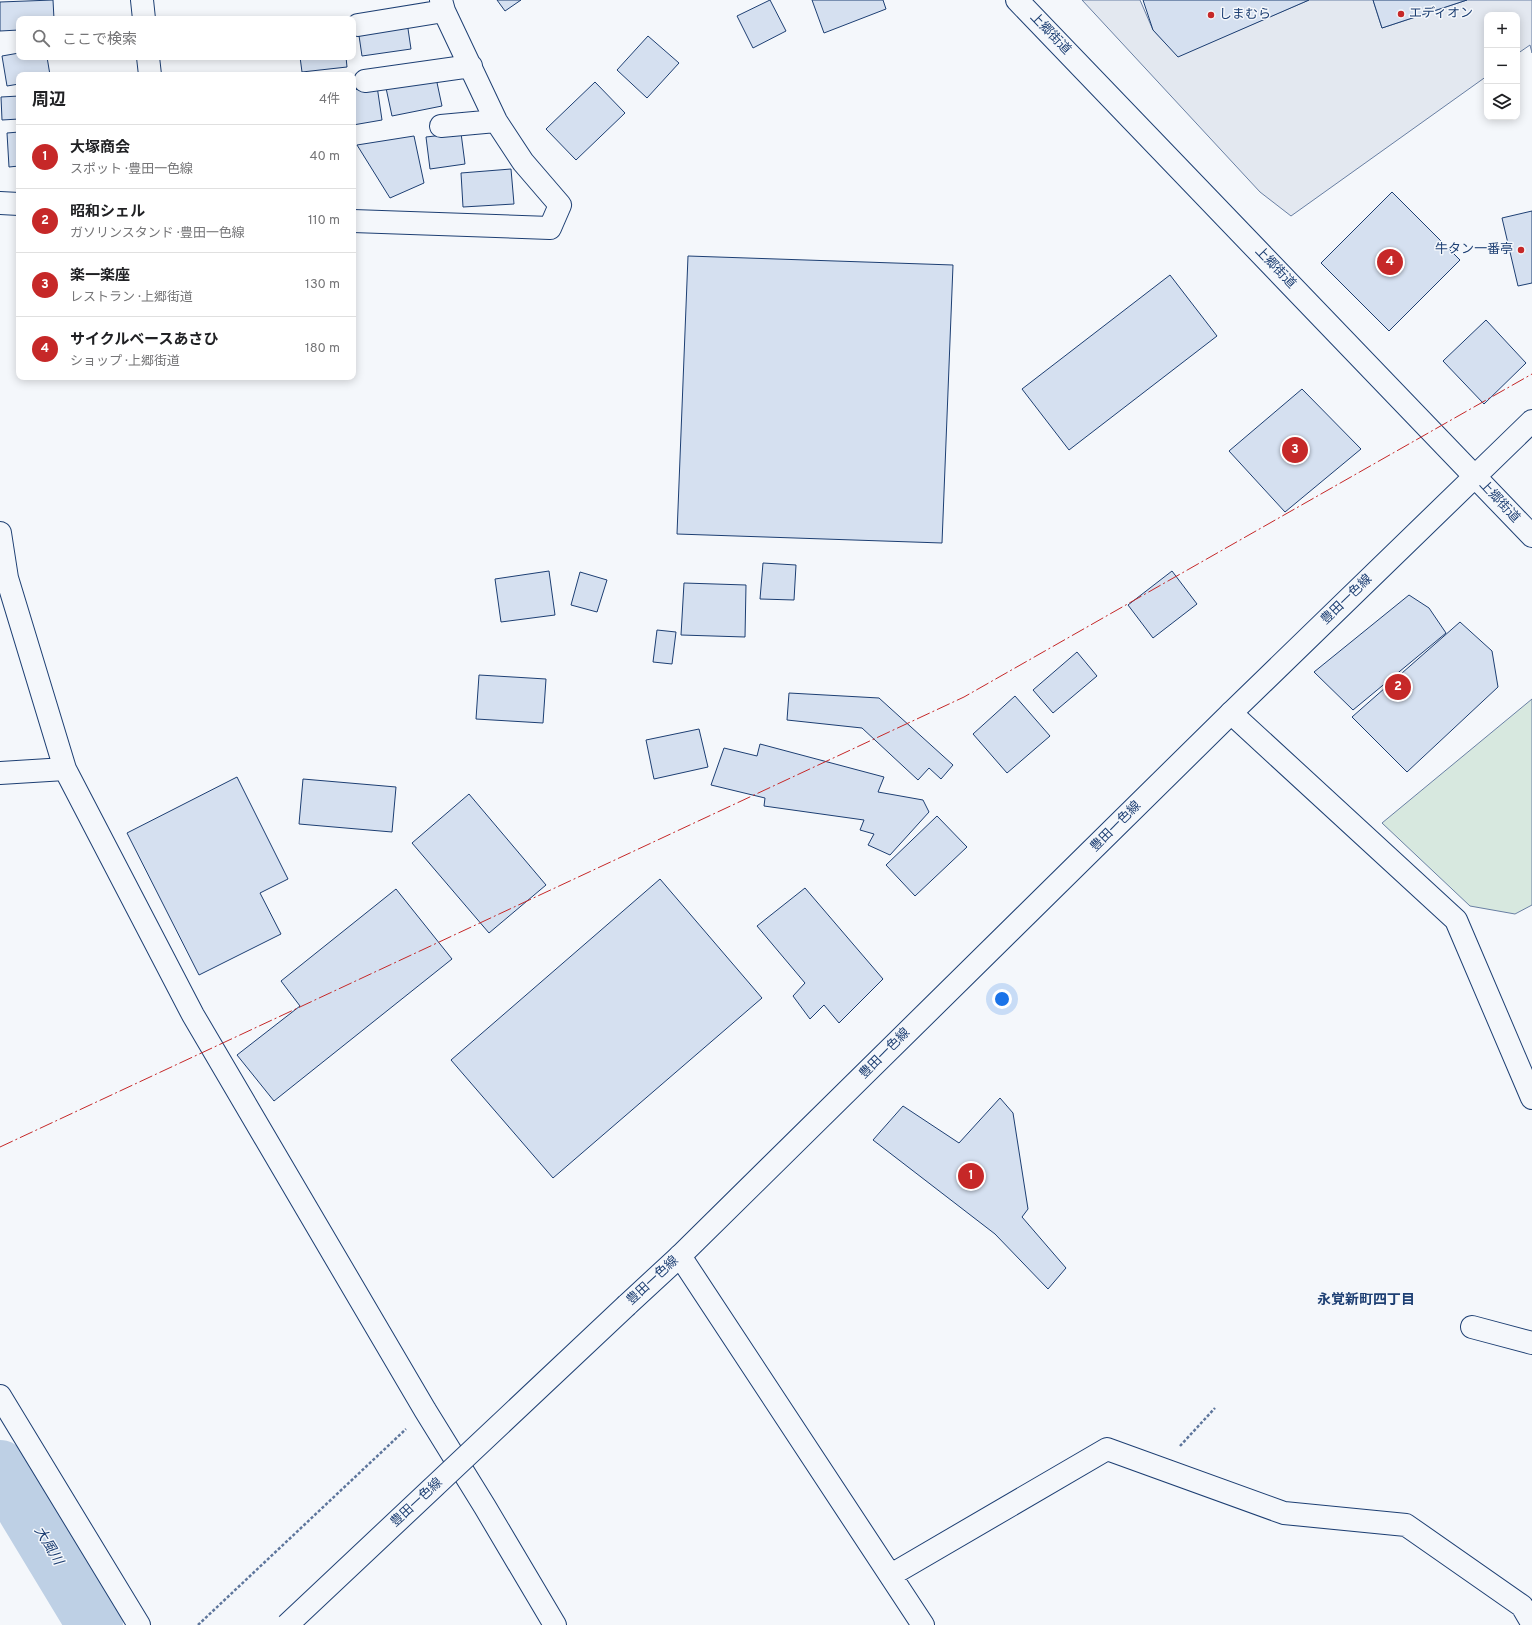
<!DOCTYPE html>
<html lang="ja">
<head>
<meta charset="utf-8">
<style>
  :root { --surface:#fff; --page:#f2f2f2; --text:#202124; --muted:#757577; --line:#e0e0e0; --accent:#c62828 }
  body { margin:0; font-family:Overpass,"Noto Sans JP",sans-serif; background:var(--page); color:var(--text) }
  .controls { position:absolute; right:12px; top:12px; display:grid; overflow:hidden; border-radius:8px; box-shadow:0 2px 10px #0003 }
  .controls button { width:36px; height:36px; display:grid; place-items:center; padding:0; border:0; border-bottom:1px solid var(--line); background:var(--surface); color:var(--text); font:20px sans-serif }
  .you { position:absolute; left:1002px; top:999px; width:14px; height:14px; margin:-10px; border:3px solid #fff; border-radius:50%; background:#1a73e8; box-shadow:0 0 0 6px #1a73e833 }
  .badge { display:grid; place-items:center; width:26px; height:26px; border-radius:50%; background:var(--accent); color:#fff; font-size:13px; font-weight:700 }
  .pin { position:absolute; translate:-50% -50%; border:2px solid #fff; box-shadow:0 1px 4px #0006 }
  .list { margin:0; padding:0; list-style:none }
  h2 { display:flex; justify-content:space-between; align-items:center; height:52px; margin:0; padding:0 16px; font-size:17px }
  h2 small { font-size:13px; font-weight:400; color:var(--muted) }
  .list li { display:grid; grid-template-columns:26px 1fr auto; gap:12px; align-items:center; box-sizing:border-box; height:64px; padding:0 16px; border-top:1px solid var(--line) }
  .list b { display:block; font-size:15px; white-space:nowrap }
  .list p { margin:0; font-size:13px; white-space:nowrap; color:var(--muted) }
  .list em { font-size:13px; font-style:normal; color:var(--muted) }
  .icon { flex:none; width:22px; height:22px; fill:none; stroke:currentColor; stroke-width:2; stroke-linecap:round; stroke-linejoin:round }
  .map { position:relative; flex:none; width:1532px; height:1625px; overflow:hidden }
  .search { position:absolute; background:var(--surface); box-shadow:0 2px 10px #0003; left:16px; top:16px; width:340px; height:44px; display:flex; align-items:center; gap:10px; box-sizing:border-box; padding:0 14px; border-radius:8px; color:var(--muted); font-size:15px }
  .panel { position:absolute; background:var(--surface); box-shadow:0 2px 10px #0003; left:16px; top:72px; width:340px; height:308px; border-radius:8px }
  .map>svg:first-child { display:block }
</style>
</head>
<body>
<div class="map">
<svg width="1532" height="1625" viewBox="0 0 1532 1625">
  <rect width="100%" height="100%" fill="#f4f7fb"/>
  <path fill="#d7e8df" stroke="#687fa3" d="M1532,699V905L1515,914L1470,906L1382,823Z"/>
  <path fill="#e3e8f0" stroke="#687fa3" d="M1082,0H1140L1153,30L1178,56L1309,0H1373L1382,28L1467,0H1532V53L1530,45L1517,54V15H1487V76L1291,216L1260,192Z"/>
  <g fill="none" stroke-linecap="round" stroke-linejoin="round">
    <path stroke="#bed0e5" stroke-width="56" d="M0,1468L95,1625"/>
  </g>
  <path fill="#d5e0f0" stroke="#1d3f73" d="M53,0L54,19H19V30L0,31V2Z
    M497,0H521L505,11Z
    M770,0L786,31L753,48L737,16Z
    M812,0H883L886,9L824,33Z
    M1143,0H1309L1178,57L1153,30Z
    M1373,0H1467L1382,28Z
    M407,22L411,49L362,56L358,29Z
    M648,36L679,63L647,98L617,70Z
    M19,53V57H47L50,75H19V84L7,86L2,56Z
    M300,57H346L347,67L302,72Z
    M436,78L442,106L392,116L386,88Z
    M595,82L625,113L576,160L546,129Z
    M377,86L382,120L353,125V90Z
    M19,96V119L2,120L1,97Z
    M19,132V166L9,167L7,133Z
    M461,133L465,164L430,169L426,137Z
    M414,136L424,183L390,198L357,145Z
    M511,169L514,204L463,207L461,173Z
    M1392,192L1460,260L1389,331L1321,263Z
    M1532,211V283L1518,286L1502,218Z
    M688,256L953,265L942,543L677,534Z
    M1170,275L1217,336L1069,450L1022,389Z
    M1486,320L1526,363L1484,404L1443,361Z
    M1302,389L1361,449L1285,512L1229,451Z
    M763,563L796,565L794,600L760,599Z
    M549,571L555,615L501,622L495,579Z
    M1172,571L1197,604L1153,638L1128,605Z
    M580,572L607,580L597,612L571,605Z
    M684,583L746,585L745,637L681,635Z
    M1409,595L1429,608L1446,633L1353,710L1314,672Z
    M1460,622L1492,651L1498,687L1407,772L1352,717Z
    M657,630L676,632L672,664L653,662Z
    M1077,652L1097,676L1053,713L1033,690Z
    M479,675L546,679L543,723L476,719Z
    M789,693L879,698L953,765L941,779L929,768L918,780L862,728L787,720Z
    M1015,696L1050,736L1007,773L973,734Z
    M699,729L708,767L654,779L646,740Z
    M760,744L884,777L878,792L923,800L929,812L890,855L868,845L874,834L860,830L864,820L764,806L765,798L711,785L724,748L757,756Z
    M237,777L288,879L260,893L281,934L199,975L127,833Z
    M303,779L396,787L392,832L299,824Z
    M469,794L546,885L489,933L412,843Z
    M937,816L967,847L915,896L886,865Z
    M660,879L762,998L553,1178L451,1060Z
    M805,888L883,979L839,1023L824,1005L810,1019L793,996L805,983L757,926Z
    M396,889L452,959L274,1101L237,1055L300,1006L281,981Z
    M1000,1098L1013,1113L1028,1209L1022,1217L1066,1268L1048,1289L995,1234L873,1140L903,1106L959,1143Z"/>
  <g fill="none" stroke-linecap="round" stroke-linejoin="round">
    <defs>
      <path id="minor" d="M142,0L144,19
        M358,25L444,11
        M148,57L150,75
        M365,81L471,66
        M441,126L496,121
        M0,203L19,204
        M353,221L550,228L560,205L523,162L496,121L444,11L441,0
        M0,533L7,578L65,769L193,1015L425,1410L485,1507L555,1625
        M1231,713L1456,920L1532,1098
        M0,773L65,769
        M680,1256L923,1625
        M1472,1327L1532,1343
        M0,1396L139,1625
        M891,1575L1107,1449L1284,1513L1406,1525L1522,1606L1532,1623"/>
      <path id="major" d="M1017,0L1532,536
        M627,1305L680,1256L1231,713L1532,421"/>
    </defs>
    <use href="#minor" stroke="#1d3f73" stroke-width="24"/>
    <use href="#major" stroke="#1d3f73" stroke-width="24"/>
    <path stroke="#5e769c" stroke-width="2.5" stroke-dasharray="3 2" stroke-linecap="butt" d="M1180,1446L1215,1408
      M198,1625L406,1429"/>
    <use href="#minor" stroke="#f4f7fb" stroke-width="22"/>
    <use href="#major" stroke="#f4f7fb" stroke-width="22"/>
    <defs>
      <path id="major-bridge" d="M287,1625L627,1305"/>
    </defs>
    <use href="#major-bridge" stroke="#1d3f73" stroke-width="24" stroke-linecap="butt"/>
    <use href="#major-bridge" stroke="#f4f7fb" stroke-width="22"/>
    <path stroke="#c62828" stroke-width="1" stroke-dasharray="14 3 2 3" stroke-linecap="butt" d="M0,1147L964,697L1532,374"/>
  </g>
  <g fill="#c62828" stroke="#f4f7fb" stroke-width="1.5">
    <circle cx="1401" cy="14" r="4"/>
    <circle cx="1211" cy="15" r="4"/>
    <circle cx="1521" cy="250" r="4"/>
  </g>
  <g text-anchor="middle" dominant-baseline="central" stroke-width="3" stroke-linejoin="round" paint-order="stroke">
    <g font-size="13" fill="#1d3f73" stroke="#f4f7fb" text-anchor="start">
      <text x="1409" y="14">エディオン</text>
      <text x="1219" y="15">しまむら</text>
      <text x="1513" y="250" text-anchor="end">牛タン一番亭</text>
    </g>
    <g font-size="13" fill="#1d3f73" stroke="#f4f7fb">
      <text transform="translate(1050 34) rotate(46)">上郷街道</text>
      <text transform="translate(1275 268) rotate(46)">上郷街道</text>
      <text transform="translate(1499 502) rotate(47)">上郷街道</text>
      <text transform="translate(1347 600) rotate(-44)">豊田一色線</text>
      <text transform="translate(1116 827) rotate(-45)">豊田一色線</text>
      <text transform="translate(885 1054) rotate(-45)">豊田一色線</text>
      <text transform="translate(653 1281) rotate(-43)">豊田一色線</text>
      <text transform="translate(417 1503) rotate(-43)">豊田一色線</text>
    </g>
    <g font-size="14" font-weight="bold" fill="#1d3f73" stroke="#f4f7fb">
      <text x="1366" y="1300">永覚新町四丁目</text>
    </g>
    <g font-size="14" font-style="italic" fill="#1d3f73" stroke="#f4f7fb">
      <text transform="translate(48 1546) rotate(59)">大風川</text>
    </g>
  </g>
</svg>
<div class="controls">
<button>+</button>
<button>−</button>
<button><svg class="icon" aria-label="layers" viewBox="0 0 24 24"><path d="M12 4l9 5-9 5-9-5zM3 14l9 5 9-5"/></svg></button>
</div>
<div class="you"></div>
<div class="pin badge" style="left:971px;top:1176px">1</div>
<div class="pin badge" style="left:1398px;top:687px">2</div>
<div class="pin badge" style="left:1295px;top:450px">3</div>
<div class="pin badge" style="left:1390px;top:262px">4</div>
<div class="search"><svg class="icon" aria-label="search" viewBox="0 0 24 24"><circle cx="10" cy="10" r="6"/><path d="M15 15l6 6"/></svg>ここで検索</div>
<section class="panel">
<h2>周辺<small>4件</small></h2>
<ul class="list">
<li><span class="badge">1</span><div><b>大塚商会</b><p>スポット · 豊田一色線</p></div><em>40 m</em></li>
<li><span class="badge">2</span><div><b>昭和シェル</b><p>ガソリンスタンド · 豊田一色線</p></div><em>110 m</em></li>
<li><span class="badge">3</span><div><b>楽一楽座</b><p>レストラン · 上郷街道</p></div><em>130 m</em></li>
<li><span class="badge">4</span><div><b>サイクルベースあさひ</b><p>ショップ · 上郷街道</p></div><em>180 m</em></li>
</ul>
</section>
</div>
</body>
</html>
